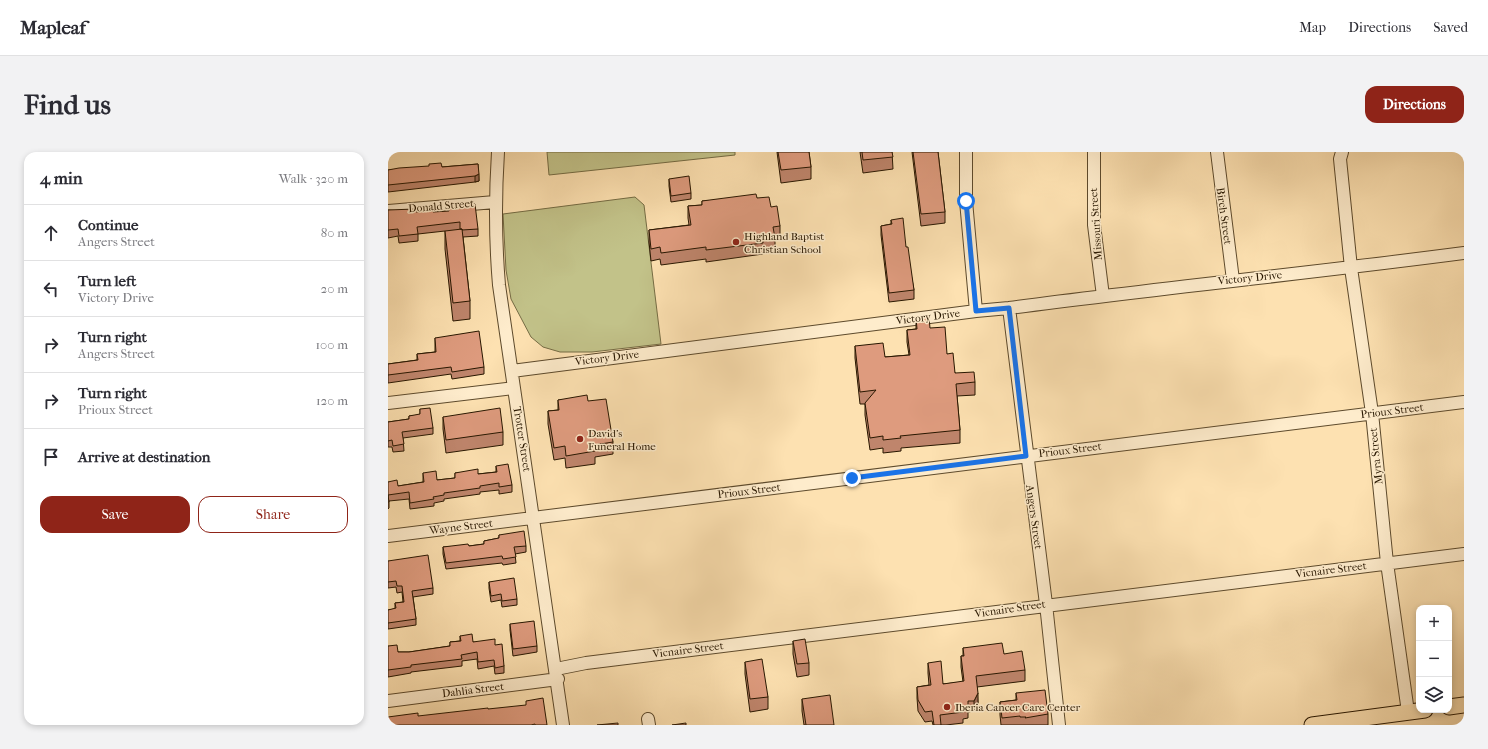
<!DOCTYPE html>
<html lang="en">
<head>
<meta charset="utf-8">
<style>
  :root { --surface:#fff; --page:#f2f2f3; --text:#2b2b33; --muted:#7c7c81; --line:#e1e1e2; --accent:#8f2418 }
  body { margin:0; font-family:"IM FELL French Canon",serif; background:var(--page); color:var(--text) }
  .controls { position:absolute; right:12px; bottom:12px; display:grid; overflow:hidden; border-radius:8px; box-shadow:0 2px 6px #0003 }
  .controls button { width:36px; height:36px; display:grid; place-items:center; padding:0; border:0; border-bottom:1px solid var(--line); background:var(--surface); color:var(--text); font:20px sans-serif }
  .stop { position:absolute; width:12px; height:12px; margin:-9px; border:3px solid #1a73e8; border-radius:50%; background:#fff }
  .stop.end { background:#1a73e8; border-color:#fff; box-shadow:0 1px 4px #0008 }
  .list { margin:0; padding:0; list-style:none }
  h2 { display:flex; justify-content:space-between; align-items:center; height:52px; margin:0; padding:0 16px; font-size:17px }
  h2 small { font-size:13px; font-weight:400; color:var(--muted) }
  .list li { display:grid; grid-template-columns:26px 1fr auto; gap:12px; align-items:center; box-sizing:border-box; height:56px; padding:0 16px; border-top:1px solid var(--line) }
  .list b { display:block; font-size:15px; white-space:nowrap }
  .list p { margin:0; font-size:13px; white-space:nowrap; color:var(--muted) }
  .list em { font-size:13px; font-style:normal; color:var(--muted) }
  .actions { display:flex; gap:8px; padding:12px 16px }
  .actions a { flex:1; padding:9px 0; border:1px solid var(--accent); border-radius:12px; text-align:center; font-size:14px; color:var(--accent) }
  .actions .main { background:var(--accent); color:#fff }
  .icon { flex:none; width:22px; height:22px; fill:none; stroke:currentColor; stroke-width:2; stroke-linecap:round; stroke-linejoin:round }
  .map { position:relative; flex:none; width:1076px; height:573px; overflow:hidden; border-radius:12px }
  header { display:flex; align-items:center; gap:24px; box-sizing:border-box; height:56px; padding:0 20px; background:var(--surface); border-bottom:1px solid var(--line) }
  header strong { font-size:19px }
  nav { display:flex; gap:22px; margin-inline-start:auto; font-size:14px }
  .intro { display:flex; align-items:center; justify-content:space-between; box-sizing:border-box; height:96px; padding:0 24px }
  h1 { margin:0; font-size:28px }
  .button { padding:10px 18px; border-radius:12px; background:var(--accent); color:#fff; font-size:14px; font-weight:700 }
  main { display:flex; gap:24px; padding:0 24px }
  aside { flex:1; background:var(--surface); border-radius:12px; box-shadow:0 2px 6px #0003 }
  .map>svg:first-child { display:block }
</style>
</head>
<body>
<header>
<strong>Mapleaf</strong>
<nav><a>Map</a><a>Directions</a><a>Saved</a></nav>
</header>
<div class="intro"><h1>Find us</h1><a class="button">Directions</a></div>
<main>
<aside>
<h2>4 min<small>Walk · 320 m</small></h2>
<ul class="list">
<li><svg class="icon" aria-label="ahead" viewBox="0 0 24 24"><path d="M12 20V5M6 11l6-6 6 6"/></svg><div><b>Continue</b><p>Angers Street</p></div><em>80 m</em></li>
<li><svg class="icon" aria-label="left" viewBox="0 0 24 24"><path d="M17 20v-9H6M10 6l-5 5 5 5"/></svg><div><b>Turn left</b><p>Victory Drive</p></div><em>20 m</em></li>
<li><svg class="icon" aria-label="right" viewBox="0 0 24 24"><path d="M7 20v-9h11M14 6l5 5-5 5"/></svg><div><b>Turn right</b><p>Angers Street</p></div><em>100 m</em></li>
<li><svg class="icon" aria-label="right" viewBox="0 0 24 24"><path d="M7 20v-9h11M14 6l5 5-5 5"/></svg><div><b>Turn right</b><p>Prioux Street</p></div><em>120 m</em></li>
<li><svg class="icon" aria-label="arrive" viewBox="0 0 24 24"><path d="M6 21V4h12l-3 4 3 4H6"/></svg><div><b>Arrive at destination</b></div></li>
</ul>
<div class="actions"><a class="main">Save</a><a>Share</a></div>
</aside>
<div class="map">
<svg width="1076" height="573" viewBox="0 0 1076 573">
  <rect width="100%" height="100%" fill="#fde1b1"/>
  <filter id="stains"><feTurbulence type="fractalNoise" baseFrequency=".005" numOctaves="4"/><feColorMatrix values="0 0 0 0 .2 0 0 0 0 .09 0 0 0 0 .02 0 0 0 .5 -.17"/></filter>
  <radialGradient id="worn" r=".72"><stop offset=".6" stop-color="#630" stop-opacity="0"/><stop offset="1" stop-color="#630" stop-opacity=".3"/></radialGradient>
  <path fill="#c2c289" stroke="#756c44" d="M159,0H347V3L161,23Z
    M247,45L256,53L273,192L204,200H172L155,195L143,185L123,147L118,118L115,62Z"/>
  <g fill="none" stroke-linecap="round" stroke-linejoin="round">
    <defs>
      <path id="minor" d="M110,0C107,46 107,86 111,133L175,573
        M578,0V49L588,159
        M706,0V73L715,144
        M829,0L845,128
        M954,0L952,7L963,116L984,261L999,411L1020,560
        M0,59L107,50
        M621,156L658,452L671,573
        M124,219L588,159L621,156C772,136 924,121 1076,101
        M0,251L126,236
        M0,384L1076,250
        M168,517L198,511L1076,402
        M0,549L170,527
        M260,567L261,573"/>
      <path id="major" d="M1061,555L1076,553
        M924,573L1037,558"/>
    </defs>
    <use href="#minor" stroke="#5d4a2c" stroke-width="14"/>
    <use href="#major" stroke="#281700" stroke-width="17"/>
    <use href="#minor" stroke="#feeccc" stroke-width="12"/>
    <use href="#major" stroke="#fde1b1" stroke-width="15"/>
  </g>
  <path fill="#bf856c" stroke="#281700" d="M389,0H421L423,15V27L393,31Z
    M472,0H504L505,17L475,21Z
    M524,0H550L557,60V71L533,74Z
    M90,12L91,29L87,30L0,40V18L54,15Z
    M281,27L303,41V47L283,50L281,34Z
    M369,46L383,55L392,74V86L387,87V98L375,99V102L318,110V107L273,113L272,107L263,109L261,90V78L301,73L300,66V54L314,53V49Z
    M60,55L90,77V84L75,85L82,149V167L65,169L57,97V79L30,82V89L11,91L10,84L0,86V58L28,60H45L60,59Z
    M503,68L518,95L526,138V147L501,150L493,83V74L503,72Z
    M528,166L542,176L559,202L567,221L587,230V243L569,244L572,278V291L513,296V299L495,301V296L482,298L477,263V252H472L467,206V194L497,205L521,203L519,190V178L528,177Z
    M47,186L96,215V222L64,227L63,222L0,231V212L29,208V202L47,200Z
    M170,248L200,249L225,290V302L207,305V312L178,316L177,306L166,308L160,272V259L170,258Z
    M32,257L45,276V282L15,286L16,299L5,300L4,295H0V270L21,267V264L32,263Z
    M55,265L115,280V293L58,301L55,277Z
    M108,314L124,333V340L111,342V338L92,340V342L56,347V349L46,351V354L22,357L21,347L1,349V356L0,357V330L10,334L35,330V321L49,328L67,326V321L90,322L108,320Z
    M111,383L138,394V400L127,402L128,411L115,413L114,411L58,417L55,402V395L81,394L96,392V389L111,386Z
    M0,409L45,436V442L25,445L28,467V473L0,477V458L7,457V451L15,450L14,440L9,441L8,435L0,436Z
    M101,430L129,447V453L114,455L113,448L103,450L101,436Z
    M122,472L149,494V500L125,504L122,478Z
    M72,484L85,490L107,493L116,514V521L107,522L106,514L90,517L89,507L74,509V514L23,520V521L0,525V494L10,500H21L62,494V490L72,489Z
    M405,489L421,511V523L409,525L405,502Z
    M575,496L616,502L637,518V529L589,535L590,552L586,559L580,560V566L575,567V571L558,573H545L544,569L537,570L530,559L529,546V535L541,533L540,521V511L555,532L575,530L573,515V504H575Z
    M357,510L380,545V557L362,560L357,522Z
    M628,541L660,562V573H613L612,563V550L628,548Z
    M414,547L446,573H416L414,559Z"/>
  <path fill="#9b6c58" stroke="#281700" d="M91,22V29L87,30V24Z
    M590,541V552L586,559V549Z"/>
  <path fill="#de9b7e" stroke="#281700" d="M390,0H421L423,15L393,18Z
    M474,0H504L505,5L475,8Z
    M525,0H550L557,60L533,62Z
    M53,11L54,15L90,12L91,22L87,24L0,33V18L11,16L41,14V12Z
    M301,24L303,41L283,44L281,27Z
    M368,42L369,46L381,45L383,55L389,54L392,74L385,75L387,86L375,87V91L318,98V95L273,101L272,95L263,97L261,78L303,73L300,54L314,53V49Z
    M87,52L90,77L74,78V77H72V70L29,75L30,82L11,84L10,77L0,78V58L27,57L28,60L45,58V60L61,59L60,55Z
    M515,66L518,95H520L526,138L501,141L493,74L504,72L503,68Z
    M74,77L82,149L65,151L57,79Z
    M541,165L542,176L557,175L559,202L565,201L567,221L586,220L587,230L568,232L572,278L512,284L513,286L495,288V284L482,286L477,251L488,238L472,240L467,194L495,191L497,205L522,203L519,178L529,177L528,166Z
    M91,179L96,215L64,220L63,215L0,223V212L30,208L29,202L48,200L47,186Z
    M199,243L200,249L218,247L225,290L206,293L207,299L178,304L177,294L166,296L160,259L171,258L170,248Z
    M42,256L45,276L14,280L16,292L5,294L4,288L0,289V270L21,267V264L32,262V257Z
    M112,256L115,280L58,288L55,265Z
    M120,312L124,333L111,335V331L92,334V336L56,341V343L45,345L46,347L22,351L21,340L0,343L1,350H0V330L9,328L10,334L36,330L35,321L48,319L49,328L67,326V321L90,317V322L109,320L108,314Z
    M136,379L138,394L126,395L128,405L115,407L114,404L58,411L55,395L80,392L81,394L96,392V389L111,386V383Z
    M40,403L45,436L24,439L28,467L0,471V458L8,456L7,451L16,450L14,434H9L8,429L0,430V409Z
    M126,426L129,447L114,449L113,442L103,444L101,430Z
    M146,469L149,494L125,497L122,472Z
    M84,482L85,490L107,487V493L114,492L116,514L107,516L106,508L90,510L89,500L73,503L74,507L23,513V515L0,518V494L9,493L10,500H21L62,494V490L73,489L72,484Z
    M417,487L421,511L409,512L405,489Z
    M614,491L616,502L634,499L637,518L588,524L590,541L586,549H580V555L574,556L575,560L552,563L553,573H546L544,559L537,560L530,548L529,535L543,533L540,511L553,509L555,532L576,529L573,504H576L575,496Z
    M374,507L380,545L362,547L357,510Z
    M657,538L660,562L637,566L638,565H632V564L614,566L612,550L629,548L628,541Z
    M442,543L446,573H418L414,547Z
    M155,546L159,573H147V572L143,573H0V565L30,561V564L100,556V557L138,553V549Z
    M230,571V573H209Z
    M298,571V573H284Z"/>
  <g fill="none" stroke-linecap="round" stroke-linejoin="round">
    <path stroke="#1a73e8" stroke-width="5" d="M464,326L638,304L621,156L588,159L578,49"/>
  </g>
  <g fill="#8f2418" stroke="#feeccc" stroke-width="1.5">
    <circle cx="348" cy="90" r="4"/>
    <circle cx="192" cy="287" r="4"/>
    <circle cx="559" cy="555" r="4"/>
  </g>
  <g text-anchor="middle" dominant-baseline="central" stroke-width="3" stroke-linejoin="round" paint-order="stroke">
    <g font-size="11" fill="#281700" stroke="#feeccc">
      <text transform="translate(53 54) rotate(-5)">Donald Street</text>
      <text transform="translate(836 64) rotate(82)">Birch Street</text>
      <text transform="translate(708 72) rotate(-94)">Missouri Street</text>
      <text transform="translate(862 126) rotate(-6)">Victory Drive</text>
      <text transform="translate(540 165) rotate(-7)">Victory Drive</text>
      <text transform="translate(219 206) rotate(-7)">Victory Drive</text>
      <text transform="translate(1004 259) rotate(-7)">Prioux Street</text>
      <text transform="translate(134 287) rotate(81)">Trotter Street</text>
      <text transform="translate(682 298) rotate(-7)">Prioux Street</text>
      <text transform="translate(988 304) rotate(-96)">Myra Street</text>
      <text transform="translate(361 339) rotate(-7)">Prioux Street</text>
      <text transform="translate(646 365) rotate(82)">Angers Street</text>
      <text transform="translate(73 375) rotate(-7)">Wayne Street</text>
      <text transform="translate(943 418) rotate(-7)">Vicnaire Street</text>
      <text transform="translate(622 457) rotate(-8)">Vicnaire Street</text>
      <text transform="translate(300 498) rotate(-7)">Vicnaire Street</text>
      <text transform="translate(85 538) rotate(-7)">Dahlia Street</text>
    </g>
    <g font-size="11" fill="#281700" stroke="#feeccc" text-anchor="start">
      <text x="356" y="84">Highland Baptist<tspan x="356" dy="13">Christian School</tspan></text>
      <text x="200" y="281">David's<tspan x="200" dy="13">Funeral Home</tspan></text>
      <text x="567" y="555">Iberia Cancer Care Center</text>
    </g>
  </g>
  <rect width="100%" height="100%" filter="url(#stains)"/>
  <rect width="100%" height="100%" fill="url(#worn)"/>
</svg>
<div class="controls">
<button>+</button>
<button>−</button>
<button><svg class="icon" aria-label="layers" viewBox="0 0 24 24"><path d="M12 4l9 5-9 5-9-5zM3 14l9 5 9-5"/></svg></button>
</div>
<div class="stop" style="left:578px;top:49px"></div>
<div class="stop end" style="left:464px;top:326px"></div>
</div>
</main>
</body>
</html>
